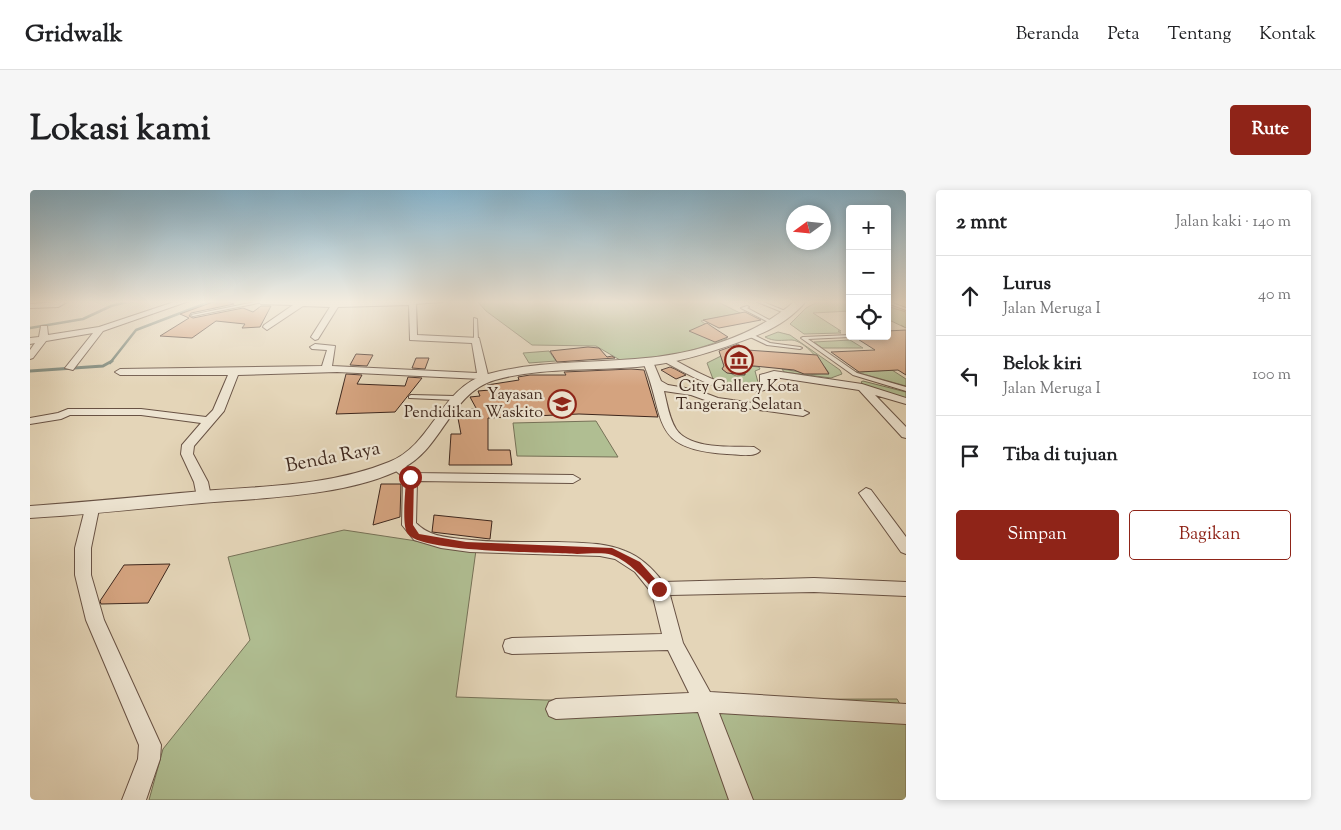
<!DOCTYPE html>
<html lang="id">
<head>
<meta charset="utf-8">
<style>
  :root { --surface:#fff; --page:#f6f6f6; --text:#202124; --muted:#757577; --line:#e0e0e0; --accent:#8f2418 }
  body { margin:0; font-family:"Sorts Mill Goudy",serif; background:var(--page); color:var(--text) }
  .controls { position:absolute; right:15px; top:15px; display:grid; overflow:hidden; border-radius:5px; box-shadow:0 2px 8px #0003 }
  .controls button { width:45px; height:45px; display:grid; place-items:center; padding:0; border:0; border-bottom:1px solid var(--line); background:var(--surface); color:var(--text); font:25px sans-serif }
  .compass { position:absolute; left:756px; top:15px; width:45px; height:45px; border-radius:50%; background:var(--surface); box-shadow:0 2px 8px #0003; rotate:255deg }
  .stop { position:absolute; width:15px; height:15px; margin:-11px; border:4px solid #8f2418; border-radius:50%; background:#fff }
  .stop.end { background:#8f2418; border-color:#fff; box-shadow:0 1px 5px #0008 }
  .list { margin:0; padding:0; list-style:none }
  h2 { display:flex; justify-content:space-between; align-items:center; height:65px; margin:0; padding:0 20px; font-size:21px }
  h2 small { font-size:16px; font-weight:400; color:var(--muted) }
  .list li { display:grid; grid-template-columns:32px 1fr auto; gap:15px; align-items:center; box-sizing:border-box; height:80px; padding:0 20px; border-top:1px solid var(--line) }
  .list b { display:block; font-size:19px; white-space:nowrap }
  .list p { margin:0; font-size:16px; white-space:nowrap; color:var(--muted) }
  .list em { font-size:16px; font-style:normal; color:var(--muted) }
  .actions { display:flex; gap:10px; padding:15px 20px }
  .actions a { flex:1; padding:11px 0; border:1px solid var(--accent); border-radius:5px; text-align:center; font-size:18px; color:var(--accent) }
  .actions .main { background:var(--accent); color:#fff }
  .icon { flex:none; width:28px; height:28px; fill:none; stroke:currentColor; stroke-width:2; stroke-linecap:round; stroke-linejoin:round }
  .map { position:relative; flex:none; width:876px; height:610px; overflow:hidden; border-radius:5px }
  header { display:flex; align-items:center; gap:30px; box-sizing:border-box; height:70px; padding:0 25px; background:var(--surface); border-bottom:1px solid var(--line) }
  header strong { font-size:24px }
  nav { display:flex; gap:28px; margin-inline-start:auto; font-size:18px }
  .intro { display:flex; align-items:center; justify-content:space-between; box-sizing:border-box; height:120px; padding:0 30px }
  h1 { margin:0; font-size:35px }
  .button { padding:12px 22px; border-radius:5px; background:var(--accent); color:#fff; font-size:18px; font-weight:700 }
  main { display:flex; gap:30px; padding:0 30px }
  aside { flex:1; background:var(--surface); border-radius:5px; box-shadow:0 2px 8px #0003 }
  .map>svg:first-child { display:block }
</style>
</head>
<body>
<header>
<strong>Gridwalk</strong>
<nav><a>Beranda</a><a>Peta</a><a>Tentang</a><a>Kontak</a></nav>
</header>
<div class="intro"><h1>Lokasi kami</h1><a class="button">Rute</a></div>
<main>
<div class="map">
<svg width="876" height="610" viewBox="0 0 876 610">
  <rect width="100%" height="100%" fill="#e4d5b8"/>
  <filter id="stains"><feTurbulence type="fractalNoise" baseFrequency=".004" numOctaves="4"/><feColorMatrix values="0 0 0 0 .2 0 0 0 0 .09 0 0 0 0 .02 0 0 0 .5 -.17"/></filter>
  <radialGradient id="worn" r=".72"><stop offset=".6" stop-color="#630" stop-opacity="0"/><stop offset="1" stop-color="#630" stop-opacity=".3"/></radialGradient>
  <path fill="#b0be92" stroke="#777258" d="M447,111H686L710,123L671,131L697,149L656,162L616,169L590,170L566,156L502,155L456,121Z
    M789,111H820V121L783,123L811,141H808L811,143L774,144L760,134L776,118Z
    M857,116L876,122V138L857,129Z
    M748,142L760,145L810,180L812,184L801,188L754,182L752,179L782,184L799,183C792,173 775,151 762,150C752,150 744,152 735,147Z
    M820,150L833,158H792L784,152Z
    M519,161L526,171L499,173L493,163Z
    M691,166L694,176L692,179L706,186L714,185L716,182L710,175L729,177L730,179L725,181L729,196L714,197L683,189L677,173Z
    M862,180L876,189V196L826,182Z
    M833,191L876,202V210L834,195L831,192Z
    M566,231L588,267L487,266L483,233Z
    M314,340L446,360L426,507L515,510L867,509L876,524V610H119L133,559L220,450L198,367Z"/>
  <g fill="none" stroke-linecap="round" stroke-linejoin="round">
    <path stroke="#727f73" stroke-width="2.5" d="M0,138L53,129L81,116L100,111
      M80,173L106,140L182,111"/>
    <path stroke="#727f73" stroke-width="3" d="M0,181L73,176L82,171"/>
  </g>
  <path fill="#d4a37f" stroke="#3e271d" d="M186,111H196L204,114L161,123L159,126L163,128L213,118L223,122L231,116H241L230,137L212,138L215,134L186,131L162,148L130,146L159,128L150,124Z
    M715,122L731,130L689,138L673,130Z
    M677,133L681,136L698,147L685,152L659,141Z
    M876,140V185L868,180L829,182L801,162L845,160L823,146H857V141Z
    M708,154L717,160L787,165L799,184H774L764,180L714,175L715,185L697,183L692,179L694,176L689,161Z
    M558,157L569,158L577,167L582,166L585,168L527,172L520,161Z
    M326,164L343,165L337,176L320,175Z
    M386,168H399L395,179L382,178Z
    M640,177L645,179L656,185L646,189L631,180Z
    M601,179L614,180L628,227L549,224L458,228V260H480L482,275H419L421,244H431L427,223L446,218L440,207L450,206L448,201L460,200L457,195L489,190L488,187L500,185H536L534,182Z
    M316,184L332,185L327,194L375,196L378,187L392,188L365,222L306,224Z
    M351,294H371L370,327L343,335Z
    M404,325L462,331L460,349L402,342Z
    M140,374L118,413L71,414L70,411L94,375Z"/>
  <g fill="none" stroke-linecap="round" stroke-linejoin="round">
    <defs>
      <path id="service" d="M230,111L233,112L163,126L161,125Z
        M395,111H414L412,112L383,114L381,113L383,112Z
        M725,111H731L760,123L757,124Z
        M857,111L876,118V120L857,113Z
        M717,116L719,117L717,118L745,133L742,134L711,118Z
        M444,128L447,129L448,150L446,151L444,150Z
        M716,143H720L740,153L770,157L772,158L770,159L737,155L716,145Z
        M820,145V146H821L819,147L778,149L827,183L876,197V201L823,185L771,148L773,147Z
        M381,205L425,206L428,208L425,210L379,208V206Z"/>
      <path id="minor" d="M39,111L28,117L0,118V114Z
        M147,111H159L73,141L43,180L35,178L63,143L16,151L3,168L0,169V160L5,153L0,154V148L9,147L11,136H17L18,145L69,137Z
        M228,111H386L387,145L449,148L458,185L461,188L456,191L451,189L307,182L208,185L194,221L164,256L163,264L178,292L181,307L174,312L167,307L164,292L151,264L152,255L171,233L111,225H40L31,229L0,234V228L28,223L38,219H111L176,227L183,220L198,185H90L85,182L90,179L292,176L297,160L282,159L280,157L285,154L305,156L302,176L447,183L442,153L380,150L379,115L308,117L288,149L285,150L281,147L300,117L273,116L237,140L233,137L234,135L263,115L231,114Z
        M633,167H639C666,181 699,203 730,195V185L744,181L832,194L876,208V214L845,205L876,237V248L872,247L829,200L744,187L739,189V199C700,209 666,189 633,171Z
        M618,169L623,172L631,191L638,195L667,200L688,208L773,220L779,223L773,226L686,214L661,205L634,201C637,213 639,228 646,239C660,260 702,256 724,257L730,261C724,268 706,264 697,264C618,259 637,229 613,172Z
        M366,272L382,279L384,283L543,285L550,289L543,293L387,291L386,333C399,346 414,347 432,349C463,353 496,352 527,352C550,353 574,352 595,361C611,367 623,379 633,392L784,388L876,392V406L784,402L640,405L653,453L680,502L876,514V534L689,523L723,610H699L668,522L526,529L519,526L516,519L519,512L526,509L659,503L638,460L482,464L475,462L473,456L475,450L482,448L632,444L622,403L605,382L585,369L570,366L440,362L411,358L384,350L372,335L373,287L360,276Z
        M836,298L841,300L876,347V364L871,362L829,303Z
        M62,314L69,319L61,358V385L74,430L131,555L130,569L116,610H92L108,569L109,555L56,430L45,385V358L55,319Z"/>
      <path id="tertiary" d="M765,111H776C759,132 734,144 709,152C676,164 642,174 607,177C559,181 511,177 465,190C420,203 413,258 373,278C320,306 232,308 172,313C114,318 57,325 0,328V316C58,312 115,306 172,301C234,296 300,296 359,272C403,255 410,197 458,184C507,171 556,173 605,169C661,165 723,148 765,111Z"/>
    </defs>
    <use href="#service" stroke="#685244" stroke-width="2"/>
    <use href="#minor" stroke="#685244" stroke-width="2"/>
    <use href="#tertiary" stroke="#685244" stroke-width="2"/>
    <path stroke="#3e271d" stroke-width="1" stroke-dasharray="0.5 1" stroke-linecap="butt" d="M871,135L876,138"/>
    <use href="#service" fill="#ede4d1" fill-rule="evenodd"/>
    <use href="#minor" fill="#ede4d1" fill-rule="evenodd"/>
    <use href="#tertiary" fill="#ede4d1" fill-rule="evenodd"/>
  </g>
  <linearGradient id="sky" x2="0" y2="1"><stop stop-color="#87b6d0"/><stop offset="0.57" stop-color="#f3ecdf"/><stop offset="1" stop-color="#f3ecdf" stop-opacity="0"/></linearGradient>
  <rect width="876" height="196" fill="url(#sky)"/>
  <path fill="#8f2418" d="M380,285L384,287L383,335L389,344L436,352L582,358L610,372L634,399L632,402H626C613,388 600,372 582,365C572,362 558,364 547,364C520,362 392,363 378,344C371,336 376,299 376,287Z"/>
  <defs>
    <symbol id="museum-ring" viewBox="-11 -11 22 22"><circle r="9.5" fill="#ede4d1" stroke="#8f2418" stroke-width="1.5"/><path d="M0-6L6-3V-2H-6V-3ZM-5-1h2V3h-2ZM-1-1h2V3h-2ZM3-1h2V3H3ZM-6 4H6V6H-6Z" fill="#8f2418"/></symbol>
    <symbol id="school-ring" viewBox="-11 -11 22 22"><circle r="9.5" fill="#ede4d1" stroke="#8f2418" stroke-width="1.5"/><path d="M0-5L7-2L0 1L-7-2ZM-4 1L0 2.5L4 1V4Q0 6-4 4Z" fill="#8f2418"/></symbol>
  </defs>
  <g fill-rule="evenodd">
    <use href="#museum-ring" x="693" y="154" width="32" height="32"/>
    <use href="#school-ring" x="516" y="198" width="32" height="32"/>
  </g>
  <g text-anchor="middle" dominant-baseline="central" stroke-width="4.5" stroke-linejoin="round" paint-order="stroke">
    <g font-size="16" fill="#3e271d" stroke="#ede4d1">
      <text x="709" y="197">City Gallery Kota<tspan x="709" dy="18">Tangerang Selatan</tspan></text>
      <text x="513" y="205" text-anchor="end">Yayasan<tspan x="513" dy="18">Pendidikan Waskito</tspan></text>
    </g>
    <g font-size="19" fill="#3e271d" stroke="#ede4d1">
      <text transform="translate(303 268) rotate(-11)">Benda Raya</text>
    </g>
  </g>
  <rect width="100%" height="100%" filter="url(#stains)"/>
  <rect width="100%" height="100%" fill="url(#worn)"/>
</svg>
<div class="controls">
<button>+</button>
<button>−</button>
<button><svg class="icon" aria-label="locate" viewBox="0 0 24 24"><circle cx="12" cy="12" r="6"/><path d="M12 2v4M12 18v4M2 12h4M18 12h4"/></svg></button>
</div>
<svg class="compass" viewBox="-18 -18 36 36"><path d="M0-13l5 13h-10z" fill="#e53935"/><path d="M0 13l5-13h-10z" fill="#757577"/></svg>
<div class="stop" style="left:380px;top:287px"></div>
<div class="stop end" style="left:629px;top:399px"></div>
</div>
<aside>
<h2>2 mnt<small>Jalan kaki · 140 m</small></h2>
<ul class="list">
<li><svg class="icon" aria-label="ahead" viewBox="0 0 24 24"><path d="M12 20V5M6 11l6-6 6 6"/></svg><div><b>Lurus</b><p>Jalan Meruga I</p></div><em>40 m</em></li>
<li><svg class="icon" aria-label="left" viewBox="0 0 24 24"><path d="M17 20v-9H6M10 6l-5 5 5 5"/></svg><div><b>Belok kiri</b><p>Jalan Meruga I</p></div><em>100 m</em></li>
<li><svg class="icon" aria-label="arrive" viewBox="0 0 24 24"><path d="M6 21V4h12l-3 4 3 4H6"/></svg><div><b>Tiba di tujuan</b></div></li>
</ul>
<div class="actions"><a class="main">Simpan</a><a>Bagikan</a></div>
</aside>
</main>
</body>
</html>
